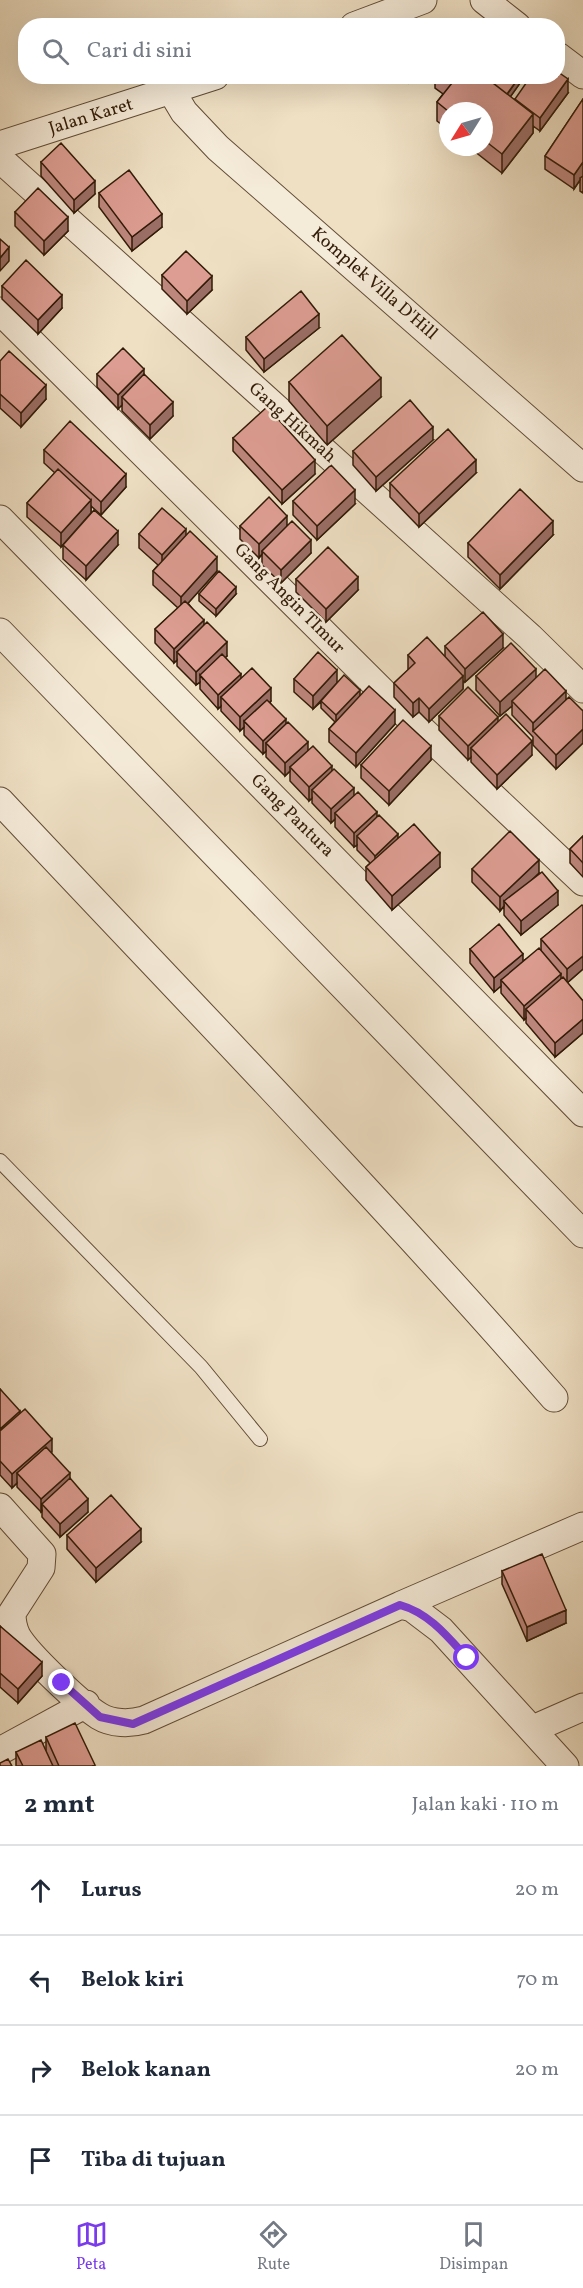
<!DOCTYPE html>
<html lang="id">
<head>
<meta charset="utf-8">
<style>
  :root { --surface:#fff; --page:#f6f6f7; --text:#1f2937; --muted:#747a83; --line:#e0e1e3; --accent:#7c3aed }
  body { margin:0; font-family:Vollkorn,serif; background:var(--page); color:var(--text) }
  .compass { position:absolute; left:439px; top:102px; width:54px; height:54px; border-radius:50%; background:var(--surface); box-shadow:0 6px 24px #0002; rotate:233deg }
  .stop { position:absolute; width:18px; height:18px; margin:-14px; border:4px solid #7c3aed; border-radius:50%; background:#fff }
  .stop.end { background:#7c3aed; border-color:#fff; box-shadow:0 2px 6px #0008 }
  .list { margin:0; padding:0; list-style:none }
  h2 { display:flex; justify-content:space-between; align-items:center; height:78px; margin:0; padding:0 24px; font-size:26px }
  h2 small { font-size:20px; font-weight:400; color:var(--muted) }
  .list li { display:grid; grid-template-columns:39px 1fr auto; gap:18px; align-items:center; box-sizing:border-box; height:90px; padding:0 24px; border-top:2px solid var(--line) }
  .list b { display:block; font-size:22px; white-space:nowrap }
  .list em { font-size:20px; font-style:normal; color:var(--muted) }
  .icon { flex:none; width:33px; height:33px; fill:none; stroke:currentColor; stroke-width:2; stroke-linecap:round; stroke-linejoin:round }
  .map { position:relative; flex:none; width:583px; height:1766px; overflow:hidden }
  .search { position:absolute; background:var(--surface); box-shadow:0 6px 24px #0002; left:18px; right:18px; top:18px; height:66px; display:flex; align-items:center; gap:15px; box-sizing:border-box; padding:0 21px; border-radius:24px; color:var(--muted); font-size:22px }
  .sheet { height:438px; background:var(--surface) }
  nav { display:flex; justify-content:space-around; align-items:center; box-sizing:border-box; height:84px; border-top:2px solid var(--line); background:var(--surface); font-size:16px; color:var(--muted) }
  nav a { display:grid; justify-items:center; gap:3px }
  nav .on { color:var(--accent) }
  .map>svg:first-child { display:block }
</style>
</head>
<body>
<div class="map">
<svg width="583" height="1766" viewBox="0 0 583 1766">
  <rect width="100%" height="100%" fill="#efe0c4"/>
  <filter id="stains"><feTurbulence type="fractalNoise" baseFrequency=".00333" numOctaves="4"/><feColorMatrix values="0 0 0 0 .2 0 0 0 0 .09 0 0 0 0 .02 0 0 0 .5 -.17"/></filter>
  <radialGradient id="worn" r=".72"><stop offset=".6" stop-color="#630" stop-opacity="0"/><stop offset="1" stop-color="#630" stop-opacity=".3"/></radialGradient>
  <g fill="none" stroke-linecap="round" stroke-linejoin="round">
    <defs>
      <path id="service" d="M0,1161L201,1367L260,1439"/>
      <path id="minor" d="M484,0L517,26
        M354,26L423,0
        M558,56L583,75
        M172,92L184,112L218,148L583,468
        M0,145L215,76
        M0,159L530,637L583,689
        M0,311L400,709L583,882
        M0,519L583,1113
        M0,632L583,1234
        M0,801C186,999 375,1193 554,1398
        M0,1507L42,1554L41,1568L12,1613C12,1621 13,1628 17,1636C28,1655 80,1704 99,1716C112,1724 130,1724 144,1720L401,1605L412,1608L441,1630L565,1766
        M401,1605L583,1526
        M533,1729L583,1707
        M0,1751L86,1704"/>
    </defs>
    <use href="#service" stroke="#614c36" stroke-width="16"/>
    <use href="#minor" stroke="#614c36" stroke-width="29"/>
    <use href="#service" stroke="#f5ebd9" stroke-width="14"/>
    <use href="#minor" stroke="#f5ebd9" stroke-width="27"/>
  </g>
  <path fill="#be877e" stroke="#321b07" stroke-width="1.5" d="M435,76H488L487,78L489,80L491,76H525L510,97L515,101V99L568,93L540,131L533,126V133L502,173L469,147H484V111H448V130L437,121V102L443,94L435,88Z
    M583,99V193L580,191V180L574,189L545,169V156Z
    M41,162L95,194L74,213L41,176Z
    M99,193L162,227L132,251L99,207Z
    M15,212L68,231L44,255L15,226Z
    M162,275L212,290L187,314L162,289Z
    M2,286L62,308L38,334L2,299Z
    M319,328L264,372L246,350V337Z
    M0,361L46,399L21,427L0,408Z
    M97,374L144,375L173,416L150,439L122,411V404L118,409L97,387Z
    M289,382L381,397L327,445L289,401Z
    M233,438L315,474L282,504L233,451Z
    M433,440L376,491L353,465V451Z
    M44,450L126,487L101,515L91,506V513L61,547L27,517V503L55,473L44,463Z
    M476,473L419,527L390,497V483Z
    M293,501L355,504L317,540L293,515Z
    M287,525L311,553L281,583L262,565V554L259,558L240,539V526Z
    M139,534L186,536L217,571L188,603L227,656L225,657L241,678L271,701L270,703L308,751L332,771L354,796L377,816L398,838L440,867L392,910L366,880V867L370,863L357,850V845L354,847L335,827V819L331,823L312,803V798L309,801L290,781V771L285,776L266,757V751L263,754L244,735V727L240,731L221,711V706L218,709L200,689V682L196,685L177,666V660L174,663L155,643V629L178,608L153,585V571L158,565L139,548Z
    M553,535L500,589L468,557V543Z
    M63,545H118L86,580L63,559Z
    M296,579L358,590L326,622L296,592Z
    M199,594H236L216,616L199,601Z
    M445,646L503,648L465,682L463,681V689L429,722L419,712L413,717L394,697V683L408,670V655L445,656Z
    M476,676L536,678L583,711V743L556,769L533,745V737L512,715V706L500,716L476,690Z
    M294,679L337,682L360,695L395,724L356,767L329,742V729L335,722L321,708V702L313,709L294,692Z
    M439,716L498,723L532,755L497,789L471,762V757L468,760L439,730Z
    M431,760L389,805L361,778V765Z
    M583,836V877L570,863V849Z
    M472,869L539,873L533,879L558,905L521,935L504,915V906L500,911L472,882Z
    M583,906V969L567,983L583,1001V1033L555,1057L526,1023V1018L524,1020L501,993V986L494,992L470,963V949L523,961L541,951V939Z
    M0,1389L51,1453L70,1479L88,1512L60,1537L42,1517V1511L41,1512L17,1487V1483L12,1488L0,1475Z
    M67,1535L141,1542L96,1582L67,1549Z
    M502,1571L566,1623L527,1641L502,1584Z
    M0,1626L42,1676L18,1703L0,1687Z
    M46,1737L95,1766H16V1752L46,1750Z"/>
  <path fill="#9b6e66" stroke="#321b07" stroke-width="1.5" d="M409,76H424L409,83Z
    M520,76H525L506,103V96Z
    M568,79V93L540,131V118Z
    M533,114V133L502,173V154Z
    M583,162V176L580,178V180L574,189V175Z
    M95,181V194L74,213V200Z
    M162,214V227L132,251V237Z
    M68,217V231L44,255V241Z
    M9,247V261L0,271V258Z
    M212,276V290L187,314V301Z
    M62,295V308L38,334V320Z
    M319,314V328L264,372V359Z
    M144,369V383L122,397V405L118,409V395Z
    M381,378V397L327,445V426Z
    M46,385V399L21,427V413Z
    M173,402V416L150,439V425Z
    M433,427V440L376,491V477Z
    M315,460V474L282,504V490Z
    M476,460V473L419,527V514Z
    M126,474V487L101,515V502Z
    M355,490V504L317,540V526Z
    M91,500V513L61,547V533Z
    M287,516V529L262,551V554L259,558V544Z
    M553,521V535L500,589V575Z
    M186,529V543L162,569V555Z
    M118,531V545L86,580V566Z
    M311,540V553L281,583V570Z
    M217,557V571L181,611V597Z
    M358,577V590L326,622V609Z
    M236,587V594L216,616V609Z
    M204,620V633L177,652V660L174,663V649Z
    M503,634V648L465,682V669Z
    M227,642V656L203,679L200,675V682L196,685V672Z
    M536,669V683L512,701V706L500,716V702Z
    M337,670V683L313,709V696Z
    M241,674V687L221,697V706L218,709V695Z
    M463,676V689L429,722V709Z
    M271,688V701L247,724L244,721V727L240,731V717Z
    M360,690V697L336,722V715Z
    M566,691V705L533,731V723Z
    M419,698V712L413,717V703Z
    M395,710V724L356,767V753Z
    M498,717V731L471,748V757L468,760V746Z
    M286,719V733L266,743V751L263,754V741Z
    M583,729V743L556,769V755Z
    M532,741V755L497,789V775Z
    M308,742V755L290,767V771L285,776V763Z
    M431,746V760L389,805V791Z
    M332,766V779L312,790V798L309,801V787Z
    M354,788V802L335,813V819L331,823V809Z
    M377,812V825L357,836V845L354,847V833Z
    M398,834V848L375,869V856Z
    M440,853V867L392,910V896Z
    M539,860V873L507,904L504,901V906L500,911V897Z
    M558,891V905L521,935V921Z
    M523,954V967L501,980V986L494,992V978Z
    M583,956V969L567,983V969Z
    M561,974V988L526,1009V1018L524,1020V1006Z
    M583,1019V1033L555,1057V1043Z
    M20,1411V1425L0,1443V1429Z
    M52,1439V1452L17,1473V1483L12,1488V1474Z
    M70,1473V1486L42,1504V1511L41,1512V1499Z
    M88,1499V1512L60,1537V1524Z
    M141,1529V1542L96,1582V1568Z
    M566,1610V1623L527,1641V1627Z
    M42,1662V1676L18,1703V1689Z"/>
  <path fill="#dd9d92" stroke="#321b07" stroke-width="1.5" d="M421,19L424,26H405Z
    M558,72L568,79L540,118L515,99L531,76H558Z
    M444,76H484L533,114L502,154L484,140V111H448L437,102L452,83Z
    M491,76H520L507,94L489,80Z
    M583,99V162L574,175L545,156Z
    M61,143L95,181L74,200L41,162Z
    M129,170L162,214L132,237L99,193Z
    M38,188L68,217L44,241L15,212Z
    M0,239L9,247L0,258Z
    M186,251L212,276L187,301L162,275Z
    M26,260L62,295L38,320L2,286Z
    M301,291L319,314L264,359L246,337Z
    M342,335L381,378L327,426L289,382Z
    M123,348L144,369L118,395L97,374Z
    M9,351L46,385L21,413L0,394V361Z
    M144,374L173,402L150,425L122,397Z
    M410,400L433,427L376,477L353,451Z
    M267,407L315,460L282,490L233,438Z
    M70,421L126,474L101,502L44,450Z
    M448,429L476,460L419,514L390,483Z
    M331,465L355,490L317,526L293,501Z
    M58,469L91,500L61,533L27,503Z
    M520,489L553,521L500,575L468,543Z
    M269,497L287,516L259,544L240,526Z
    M162,508L186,529L162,555L139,534Z
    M94,510L118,531L86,566L63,545Z
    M292,521L311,540L281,570L262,551Z
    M190,531L217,557L181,597L153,571Z
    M328,547L358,577L326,609L296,579Z
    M219,571L236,587L216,609L199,594Z
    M185,601L204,620L174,649L155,629Z
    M483,612L503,634L465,669L445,646Z
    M207,622L227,642L196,672L177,652Z
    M427,637L463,676L429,709L419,698L413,703L394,683L415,663L408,655Z
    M511,643L536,669L500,702L476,676Z
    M318,652L337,670L313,696L294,679Z
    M222,654L241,674L218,695L200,675Z
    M252,668L271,688L240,717L221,697Z
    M545,669L566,691L533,723L512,701Z
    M344,675L360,690L336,715L321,701Z
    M369,686L395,710L356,753L329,729Z
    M468,687L498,717L468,746L439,716Z
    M569,697L583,711V729L556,755L533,731Z
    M267,700L286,719L263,741L244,721Z
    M506,714L532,741L497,775L471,748Z
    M403,720L431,746L389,791L361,765Z
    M288,722L308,742L285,763L266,743Z
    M313,746L332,766L309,787L290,767Z
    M334,769L354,788L331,809L312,790Z
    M358,792L377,812L354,833L335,813Z
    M379,815L398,834L375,856L357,836Z
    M414,824L440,853L392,896L366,867Z
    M510,831L539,860L500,897L472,869Z
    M583,836V863L570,849Z
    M542,872L558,891L521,921L504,901Z
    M582,905L583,906V956L567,969L541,939Z
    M499,924L523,954L494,978L470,949Z
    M539,948L561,974L524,1006L501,980Z
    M563,977L583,1001V1019L555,1043L526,1009Z
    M0,1389L20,1411L0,1429Z
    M25,1409L52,1439L12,1474L0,1461V1431Z
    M46,1447L70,1473L41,1499L17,1473Z
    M70,1478L88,1499L60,1524L42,1504Z
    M111,1495L141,1529L96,1568L67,1535Z
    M542,1554L566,1610L527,1627L502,1571Z
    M0,1626L42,1662L18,1689L0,1673Z
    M75,1723L95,1765L92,1766H59L46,1737Z
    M41,1740L53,1766H23L16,1752Z
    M8,1759L12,1766H0V1763Z"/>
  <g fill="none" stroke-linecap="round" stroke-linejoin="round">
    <path stroke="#7c3aed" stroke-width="8" d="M62,1683L100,1717L133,1724L400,1605C429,1613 448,1637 467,1658"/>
  </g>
  <g text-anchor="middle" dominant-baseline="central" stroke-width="5" stroke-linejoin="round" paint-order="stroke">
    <g font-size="18" fill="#321b07" stroke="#f5ebd9">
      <text transform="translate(91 117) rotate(-17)">Jalan Karet</text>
      <text transform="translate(374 284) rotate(41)">Komplek Villa D'Hill</text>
      <text transform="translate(292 423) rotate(42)">Gang Hikmah</text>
      <text transform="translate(289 599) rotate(45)">Gang Angin TImur</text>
      <text transform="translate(292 816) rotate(45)">Gang Pantura</text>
    </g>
  </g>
  <rect width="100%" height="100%" filter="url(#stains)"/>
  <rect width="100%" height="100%" fill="url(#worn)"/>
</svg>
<svg class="compass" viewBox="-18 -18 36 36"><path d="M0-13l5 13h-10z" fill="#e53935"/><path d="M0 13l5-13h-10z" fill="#747a83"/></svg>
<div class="stop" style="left:467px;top:1658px"></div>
<div class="stop end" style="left:62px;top:1683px"></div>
<div class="search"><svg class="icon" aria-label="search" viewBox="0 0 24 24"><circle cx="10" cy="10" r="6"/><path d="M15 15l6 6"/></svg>Cari di sini</div>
</div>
<section class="sheet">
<h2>2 mnt<small>Jalan kaki · 110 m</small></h2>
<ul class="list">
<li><svg class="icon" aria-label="ahead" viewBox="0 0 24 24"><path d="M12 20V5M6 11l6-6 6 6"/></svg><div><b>Lurus</b></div><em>20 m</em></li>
<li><svg class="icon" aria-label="left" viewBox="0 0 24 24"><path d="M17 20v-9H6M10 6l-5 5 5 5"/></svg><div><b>Belok kiri</b></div><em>70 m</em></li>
<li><svg class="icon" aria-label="right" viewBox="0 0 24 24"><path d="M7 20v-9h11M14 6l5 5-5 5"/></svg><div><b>Belok kanan</b></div><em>20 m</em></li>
<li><svg class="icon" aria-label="arrive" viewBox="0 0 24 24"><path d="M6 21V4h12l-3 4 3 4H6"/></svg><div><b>Tiba di tujuan</b></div></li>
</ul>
</section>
<nav>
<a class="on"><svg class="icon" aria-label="map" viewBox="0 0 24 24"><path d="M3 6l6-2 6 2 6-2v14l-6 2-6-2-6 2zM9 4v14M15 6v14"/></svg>Peta</a>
<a><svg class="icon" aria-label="directions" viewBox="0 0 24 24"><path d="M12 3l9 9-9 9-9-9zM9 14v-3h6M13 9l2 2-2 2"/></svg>Rute</a>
<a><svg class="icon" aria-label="saved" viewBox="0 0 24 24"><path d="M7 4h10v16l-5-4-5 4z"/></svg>Disimpan</a>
</nav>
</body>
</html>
